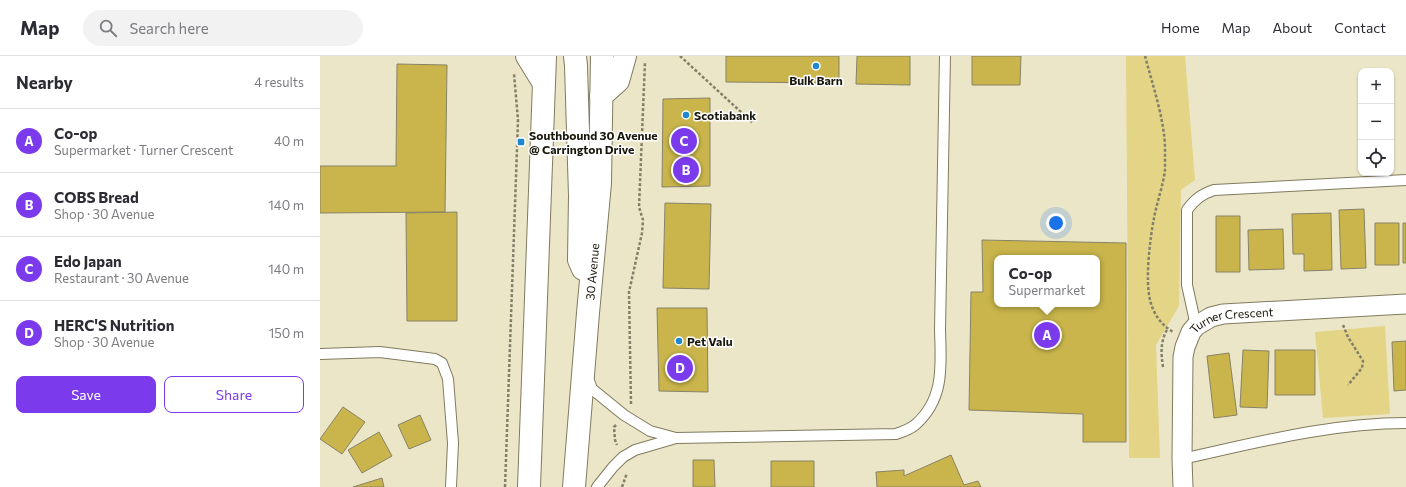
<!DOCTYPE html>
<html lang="en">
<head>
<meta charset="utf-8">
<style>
  :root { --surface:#fff; --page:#f2f2f3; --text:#2b2b33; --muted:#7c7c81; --line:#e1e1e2; --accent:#7c3aed }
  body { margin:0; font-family:Commissioner,sans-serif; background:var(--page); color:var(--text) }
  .controls { position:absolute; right:12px; top:12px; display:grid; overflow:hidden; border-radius:8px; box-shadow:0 1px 3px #0004 }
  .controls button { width:36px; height:36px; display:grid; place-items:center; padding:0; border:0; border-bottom:1px solid var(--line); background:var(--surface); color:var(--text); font:20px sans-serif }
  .you { position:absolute; left:736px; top:167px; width:14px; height:14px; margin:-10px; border:3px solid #fff; border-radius:50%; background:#1a73e8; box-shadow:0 0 0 6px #1a73e833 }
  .badge { display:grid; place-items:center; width:26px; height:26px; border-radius:50%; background:var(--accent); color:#fff; font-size:13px; font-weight:700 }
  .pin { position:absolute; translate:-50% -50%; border:2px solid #fff; box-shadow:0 1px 4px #0006 }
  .popup { position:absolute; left:674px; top:199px; width:106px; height:52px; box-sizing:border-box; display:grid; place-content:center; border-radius:8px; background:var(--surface); filter:drop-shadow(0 1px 3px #0005); font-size:13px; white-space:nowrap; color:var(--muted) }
  .popup b { font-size:15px; color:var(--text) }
  .popup::after { content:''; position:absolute; left:50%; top:100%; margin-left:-8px; border:8px solid transparent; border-top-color:var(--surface) }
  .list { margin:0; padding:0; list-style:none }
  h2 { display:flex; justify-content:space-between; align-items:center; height:52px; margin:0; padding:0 16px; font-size:17px }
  h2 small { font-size:13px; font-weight:400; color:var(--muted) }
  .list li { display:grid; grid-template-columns:26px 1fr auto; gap:12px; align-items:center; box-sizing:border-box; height:64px; padding:0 16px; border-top:1px solid var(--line) }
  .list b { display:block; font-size:15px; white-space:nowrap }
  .list p { margin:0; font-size:13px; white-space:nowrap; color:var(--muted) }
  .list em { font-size:13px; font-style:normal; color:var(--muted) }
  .actions { display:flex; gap:8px; padding:12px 16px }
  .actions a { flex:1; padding:9px 0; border:1px solid var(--accent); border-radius:8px; text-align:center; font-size:14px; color:var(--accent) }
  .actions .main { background:var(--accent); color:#fff }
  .icon { flex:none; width:22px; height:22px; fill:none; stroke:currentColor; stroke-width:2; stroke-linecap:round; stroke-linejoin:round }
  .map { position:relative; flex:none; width:1086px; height:431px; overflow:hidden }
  header { display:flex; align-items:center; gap:24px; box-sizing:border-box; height:56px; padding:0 20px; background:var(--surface); border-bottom:1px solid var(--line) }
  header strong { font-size:19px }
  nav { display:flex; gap:22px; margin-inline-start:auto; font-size:14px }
  .search { width:280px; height:36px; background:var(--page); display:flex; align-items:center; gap:10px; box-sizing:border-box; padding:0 14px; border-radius:22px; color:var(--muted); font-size:15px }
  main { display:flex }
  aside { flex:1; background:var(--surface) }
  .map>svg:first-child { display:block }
</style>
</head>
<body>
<header>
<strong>Map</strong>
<div class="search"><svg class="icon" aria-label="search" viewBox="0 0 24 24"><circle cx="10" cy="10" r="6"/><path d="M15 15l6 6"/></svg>Search here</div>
<nav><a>Home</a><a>Map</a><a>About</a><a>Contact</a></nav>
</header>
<main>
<aside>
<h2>Nearby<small>4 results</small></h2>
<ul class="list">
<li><span class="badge">A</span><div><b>Co-op</b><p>Supermarket · Turner Crescent</p></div><em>40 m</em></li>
<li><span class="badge">B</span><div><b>COBS Bread</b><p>Shop · 30 Avenue</p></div><em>140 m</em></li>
<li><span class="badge">C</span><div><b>Edo Japan</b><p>Restaurant · 30 Avenue</p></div><em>140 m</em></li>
<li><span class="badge">D</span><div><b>HERC'S Nutrition</b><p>Shop · 30 Avenue</p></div><em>150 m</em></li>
</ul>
<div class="actions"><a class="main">Save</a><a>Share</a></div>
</aside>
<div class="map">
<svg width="1086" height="431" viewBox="0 0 1086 431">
  <rect width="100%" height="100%" fill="#ece6c8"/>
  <path fill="#e3d486" d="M806,0H865L875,124L861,134L859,250L836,289L840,402H809Z
    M1065,270L1070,358L1003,362L995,276Z"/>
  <path fill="#c9b54b" stroke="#888367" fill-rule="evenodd" d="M406,0H519V27L406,26Z
    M537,0H590V29L536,28Z
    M652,0H701L700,29H652Z
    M77,8L127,9L125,156L0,157V110H76Z
    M390,42V130L342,131L343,43Z
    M345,147L391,148L389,233L343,232Z
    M1044,153L1046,212L1021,213L1019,154Z
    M137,156V265H87L86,157Z
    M1011,157L1012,214L984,215V198H973L972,158Z
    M896,160H920V216H896Z
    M1055,167H1079V209H1055Z
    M1083,167H1086V207H1083Z
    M963,173L964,213L929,214L928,174Z
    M662,184L806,187V386H763V358L649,354L651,236H663ZM677,202H777V248H677Z
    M337,252H387L388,336L339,335Z
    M1086,285V334L1074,335L1072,286Z
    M923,294L949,295L947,352L920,351Z
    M955,294H995V339H955Z
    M909,297L917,359L894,362L887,300Z
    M23,351L45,366L22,398L0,383Z
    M100,359L111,384L89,393L78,369Z
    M59,376L72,400L42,417L28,394Z
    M631,399L644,429L658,425L661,431H557L556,416L584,414V420Z
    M373,404H394L395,431H373Z
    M451,405H494V431H451Z
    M62,422L64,431H33Z"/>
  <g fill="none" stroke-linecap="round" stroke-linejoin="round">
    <defs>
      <path id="service" d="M876,270L867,229V154C875,143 882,138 894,134L1086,124
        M0,298L60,296L115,303L122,307L128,323L133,387L131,431
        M268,322L272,333L304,359L330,375L356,382
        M862,403C935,387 1010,367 1086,367
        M277,431L293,411L303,401L315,394L356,382L576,378C582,376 590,373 595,369C625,343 621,309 620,274L625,0"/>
      <g id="minor">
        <path id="s1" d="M863,431L862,403L863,301L865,291L871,276L876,270L891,261L903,258L1086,248"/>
      </g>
      <g id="primary">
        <path d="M207,0L223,26"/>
        <path d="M255,0L256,10L260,140L259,204L263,213"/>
        <path d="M281,40L298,25L305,0"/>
        <path d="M209,431L225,0"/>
        <path id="s2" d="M254,431L268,257L280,127L282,0"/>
      </g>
    </defs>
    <use href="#service" stroke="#807b5f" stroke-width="12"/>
    <use href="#minor" stroke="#807b5f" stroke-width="21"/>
    <use href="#primary" stroke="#807b5f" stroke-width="24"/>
    <path stroke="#837f6a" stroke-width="2.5" stroke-dasharray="3 2" stroke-linecap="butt" d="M360,0L433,67
      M825,0C832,27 845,65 845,93C845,100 845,107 845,114C843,130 837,146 834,162C830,183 825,223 830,244C833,257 841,269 853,276
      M1023,269L1028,281L1043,305L1042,312L1028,329
      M843,311C841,297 840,285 848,272
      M311,348L309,236L322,177L323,164L319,151L325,6
      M296,369L294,371L295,384L297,389
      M185,431L198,64L194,18
      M302,431L307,417"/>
    <use href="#service" stroke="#fff" stroke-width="10"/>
    <use href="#minor" stroke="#fff" stroke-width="19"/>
    <use href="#primary" stroke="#fff" stroke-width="22"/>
  </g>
  <g fill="#1f86d0" stroke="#fff" stroke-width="1.5">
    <circle cx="496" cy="10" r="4"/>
    <circle cx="366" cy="59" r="4"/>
    <rect x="197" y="82" width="8" height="8" rx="2"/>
    <circle cx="359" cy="285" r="4"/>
  </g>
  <g text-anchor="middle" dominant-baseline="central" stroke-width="3" stroke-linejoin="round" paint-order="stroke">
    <g font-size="12" font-weight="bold" fill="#19170c" stroke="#fff" text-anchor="start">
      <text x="496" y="24" text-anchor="middle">Bulk Barn</text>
      <text x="374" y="59">Scotiabank</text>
      <text x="209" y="79">Southbound 30 Avenue<tspan x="209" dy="14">@ Carrington Drive</tspan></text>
      <text x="367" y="285">Pet Valu</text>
    </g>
    <g font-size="12" fill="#19170c" stroke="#fff">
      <text stroke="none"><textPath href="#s2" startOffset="216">30 Avenue</textPath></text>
      <text stroke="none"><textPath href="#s1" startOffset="201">Turner Crescent</textPath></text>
    </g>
  </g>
</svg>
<div class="controls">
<button>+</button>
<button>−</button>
<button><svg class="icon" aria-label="locate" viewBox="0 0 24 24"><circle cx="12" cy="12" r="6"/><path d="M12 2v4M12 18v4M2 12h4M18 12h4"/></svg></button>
</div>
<div class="you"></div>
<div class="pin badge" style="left:727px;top:279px">A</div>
<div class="popup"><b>Co-op</b>Supermarket</div>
<div class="pin badge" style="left:366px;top:114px">B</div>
<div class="pin badge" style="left:364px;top:85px">C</div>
<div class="pin badge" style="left:360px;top:312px">D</div>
</div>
</main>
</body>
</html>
